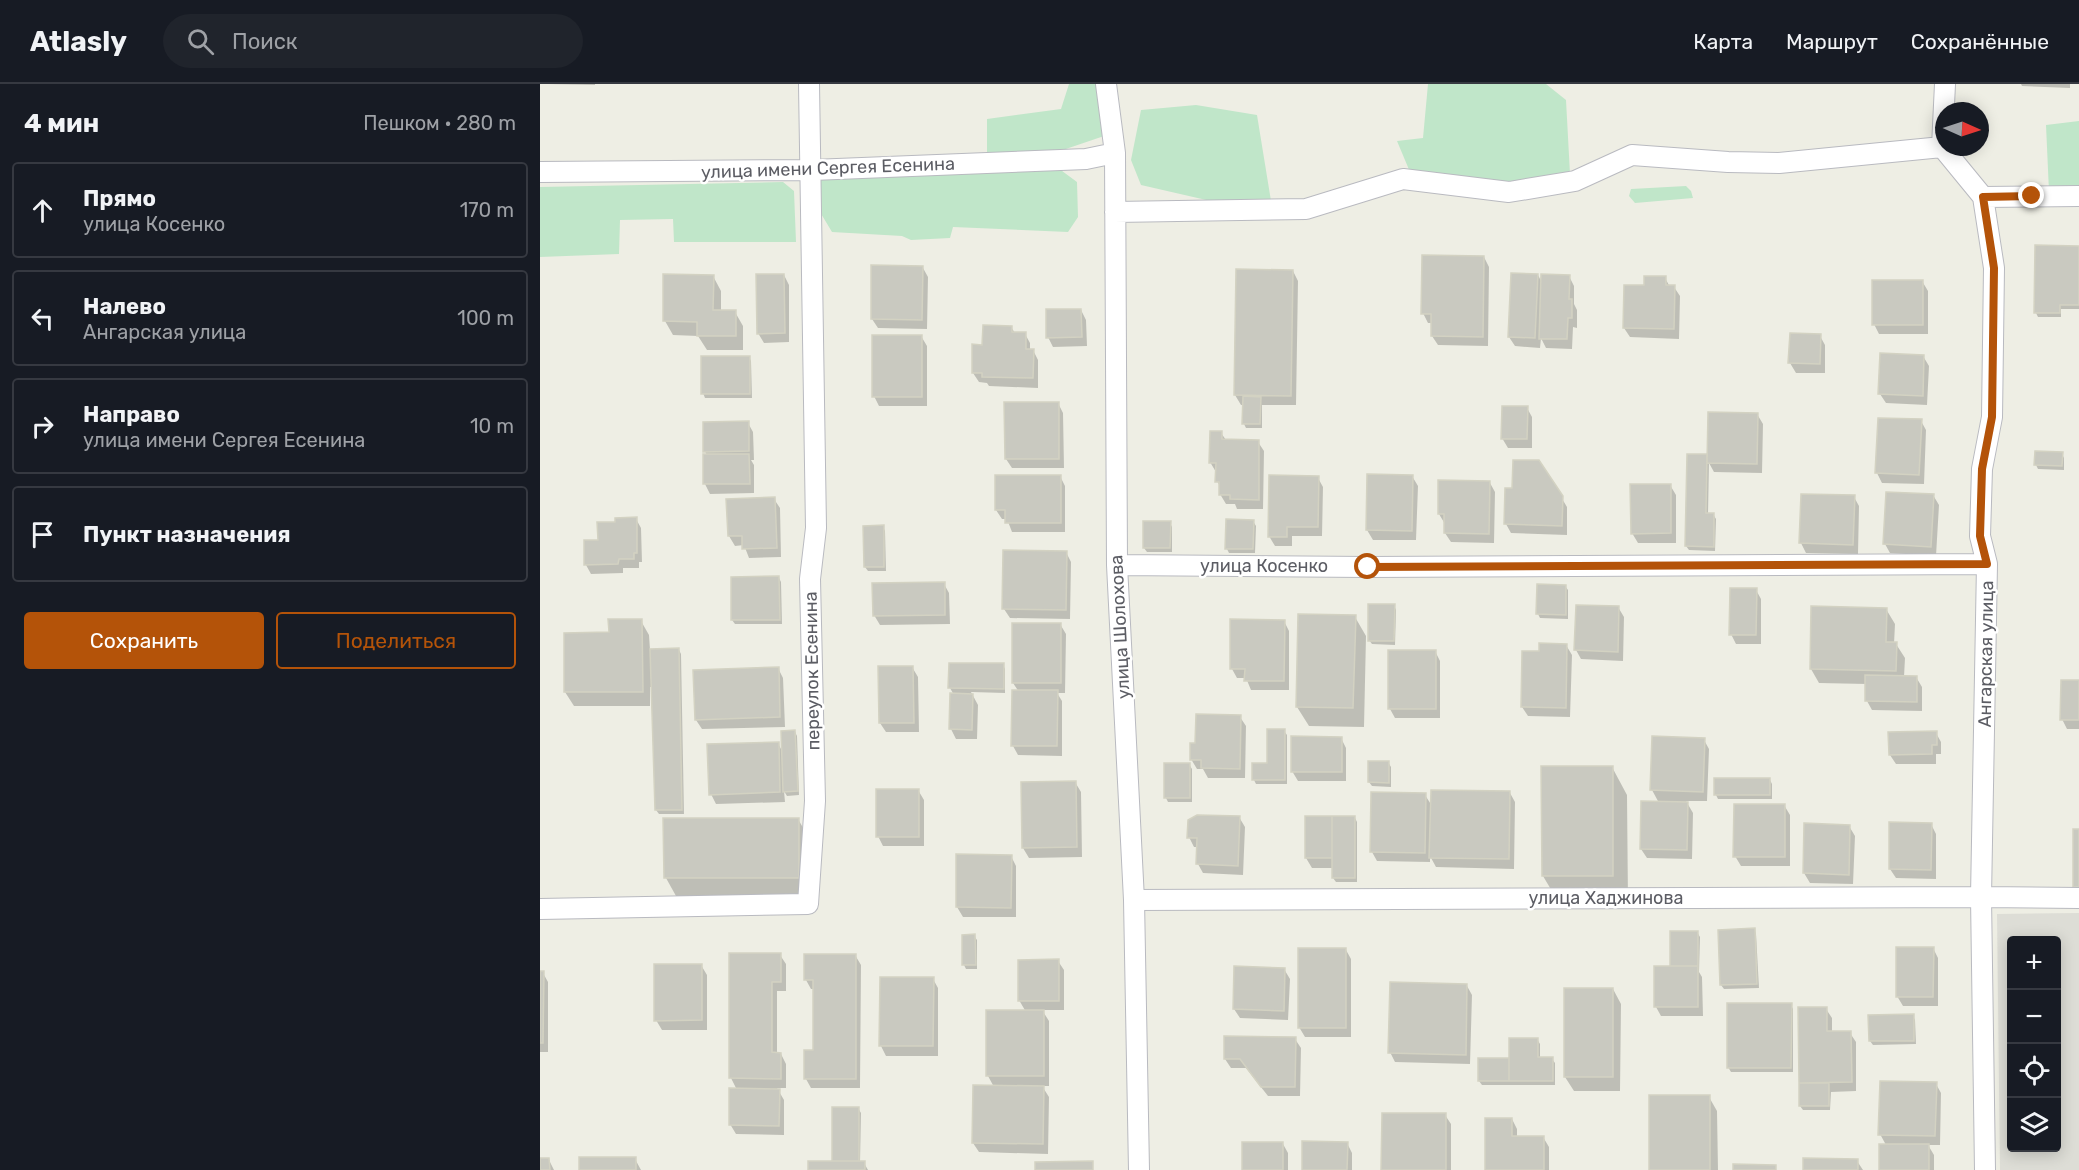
<!DOCTYPE html>
<html lang="ru">
<head>
<meta charset="utf-8">
<style>
  :root { --surface:#171b24; --page:#20242c; --text:#f1f3f6; --muted:#9ea1a6; --line:#363941; --accent:#b45309 }
  body { margin:0; font-family:Rubik,sans-serif; background:var(--page); color:var(--text) }
  .controls { position:absolute; right:18px; bottom:18px; display:grid; overflow:hidden; border-radius:6px; box-shadow:0 3px 15px #0003 }
  .controls button { width:54px; height:54px; display:grid; place-items:center; padding:0; border:0; border-bottom:2px solid var(--line); background:var(--surface); color:var(--text); font:30px sans-serif }
  .compass { position:absolute; left:1395px; top:18px; width:54px; height:54px; border-radius:50%; background:var(--surface); box-shadow:0 3px 15px #0003; rotate:93deg }
  .stop { position:absolute; width:18px; height:18px; margin:-14px; border:4px solid #b45309; border-radius:50%; background:#fff }
  .stop.end { background:#b45309; border-color:#fff; box-shadow:0 2px 6px #0008 }
  .list { margin:0; padding:0; list-style:none }
  h2 { display:flex; justify-content:space-between; align-items:center; height:78px; margin:0; padding:0 24px; font-size:26px }
  h2 small { font-size:20px; font-weight:400; color:var(--muted) }
  .list li { display:grid; grid-template-columns:39px 1fr auto; gap:18px; align-items:center; box-sizing:border-box; height:96px; margin:0 12px 12px; padding:0 12px; border:2px solid var(--line); border-radius:6px }
  .list b { display:block; font-size:22px; white-space:nowrap }
  .list p { margin:0; font-size:20px; white-space:nowrap; color:var(--muted) }
  .list em { font-size:20px; font-style:normal; color:var(--muted) }
  .actions { display:flex; gap:12px; padding:18px 24px }
  .actions a { flex:1; padding:14px 0; border:2px solid var(--accent); border-radius:6px; text-align:center; font-size:21px; color:var(--accent) }
  .actions .main { background:var(--accent); color:#fff }
  .icon { flex:none; width:33px; height:33px; fill:none; stroke:currentColor; stroke-width:2; stroke-linecap:round; stroke-linejoin:round }
  .map { position:relative; flex:none; width:1539px; height:1086px; overflow:hidden }
  header { display:flex; align-items:center; gap:36px; box-sizing:border-box; height:84px; padding:0 30px; background:var(--surface); border-bottom:2px solid var(--line) }
  header strong { font-size:28px }
  nav { display:flex; gap:33px; margin-inline-start:auto; font-size:21px }
  .search { width:420px; height:54px; background:var(--page); display:flex; align-items:center; gap:15px; box-sizing:border-box; padding:0 21px; border-radius:33px; color:var(--muted); font-size:22px }
  main { display:flex }
  aside { flex:1; background:var(--surface) }
  .map>svg:first-child { display:block }
</style>
</head>
<body>
<header>
<strong>Atlasly</strong>
<div class="search"><svg class="icon" aria-label="search" viewBox="0 0 24 24"><circle cx="10" cy="10" r="6"/><path d="M15 15l6 6"/></svg>Поиск</div>
<nav><a>Карта</a><a>Маршрут</a><a>Сохранённые</a></nav>
</header>
<main>
<aside>
<h2>4 мин<small>Пешком · 280 m</small></h2>
<ul class="list">
<li><svg class="icon" aria-label="ahead" viewBox="0 0 24 24"><path d="M12 20V5M6 11l6-6 6 6"/></svg><div><b>Прямо</b><p>улица Косенко</p></div><em>170 m</em></li>
<li><svg class="icon" aria-label="left" viewBox="0 0 24 24"><path d="M17 20v-9H6M10 6l-5 5 5 5"/></svg><div><b>Налево</b><p>Ангарская улица</p></div><em>100 m</em></li>
<li><svg class="icon" aria-label="right" viewBox="0 0 24 24"><path d="M7 20v-9h11M14 6l5 5-5 5"/></svg><div><b>Направо</b><p>улица имени Сергея Есенина</p></div><em>10 m</em></li>
<li><svg class="icon" aria-label="arrive" viewBox="0 0 24 24"><path d="M6 21V4h12l-3 4 3 4H6"/></svg><div><b>Пункт назначения</b></div></li>
</ul>
<div class="actions"><a class="main">Сохранить</a><a>Поделиться</a></div>
</aside>
<div class="map">
<svg width="1539" height="1086" viewBox="0 0 1539 1086">
  <rect width="100%" height="100%" fill="#eeeee4"/>
  <path fill="#ddddd6" fill-rule="evenodd" d="M1539,829V1086H1460L1457,830ZM1472,856H1516V1064H1472Z"/>
  <path fill="#c0e6c9" d="M529,0H569L567,51L517,68L447,71V35L521,25Z
    M888,0H1006L1026,16L1030,90L963,103L870,88L857,57L883,54Z
    M656,21L717,31L731,117L675,118L601,101L591,76L601,26Z
    M1539,37V107L1509,108L1506,41Z
    M518,84L537,98L538,133L528,148L413,143L410,154L371,156L362,152L292,148L274,118L277,90Z
    M243,98L254,107L256,158H134L133,135L80,136L79,170L0,173V103Z
    M1146,102L1151,107L1153,114L1095,119L1089,112L1091,105Z"/>
  <path fill="#0003" d="M7,0H55V1Z
    M1481,0H1530V4L1482,2Z
    M1539,163V225H1521V233H1498L1496,229Z
    M944,173L949,183L948,262L898,261L892,252V239H888L883,229Z
    M383,184L388,193L387,245L338,244L332,235Z
    M697,186L753,187L758,197L756,321H722V344H706L704,340V321H701L695,311Z
    M244,191L249,201V258L224,259L218,249Z
    M998,191L1002,199L1029,192L1034,202V220L1037,226V244L1033,243L1032,265L1006,264L1001,254L1000,264L975,262L969,253Z
    M173,192L181,207V228H195L203,242V266H167L158,252L133,251L125,237Z
    M1125,194L1130,203H1134L1140,212L1139,255L1090,253L1084,244L1105,203Z
    M1382,197L1388,207V250H1339L1334,240Z
    M541,226L546,236L547,262L513,263L508,253Z
    M471,243L475,249L485,250L490,259V266H493L498,276V304L449,302L447,299L439,298L433,289Z
    M1251,251L1280,252L1285,261V289H1256L1250,279Z
    M381,252L387,262V322H339L334,312Z
    M1383,272L1389,282L1387,321L1346,319L1340,310Z
    M209,273L211,277L212,314H165L163,309Z
    M518,319L523,329L524,384H472L466,375Z
    M987,324L992,333V364H968L962,354Z
    M1217,330L1223,340L1222,389L1174,388L1169,379L1168,430H1173L1176,435L1175,467L1149,466L1146,462L1166,371L1169,375Z
    M1381,337L1386,346L1384,400L1342,399L1337,389Z
    M208,339L213,348L214,376H211L214,381V409L170,410L165,400L164,372H167L165,367Z
    M681,349L686,356L718,358L724,367L723,425H697L695,420H686L680,410L681,404L677,397L676,388L670,378Z
    M1522,370L1524,374V386L1498,385L1496,381Z
    M520,392L525,402V448H472L467,435H462L456,426Z
    M872,392L878,402L876,456H833L827,446Z
    M778,394L783,403L782,452H752V462H735L729,452Z
    M900,397L950,399L955,408L954,459L911,458L905,449V440L899,430Z
    M1130,401L1136,411V459H1098L1092,449Z
    M973,405L1021,413L1027,423V451L971,449L966,440Z
    M1393,411L1399,421L1396,472L1350,469L1345,460Z
    M1314,413L1319,422L1318,470L1266,469L1261,459Z
    M234,415L240,424L241,473L209,474L204,461L195,462L189,452L188,417Z
    M96,435L101,444L102,478H99V484H83V489L51,490L46,481L59,457L77,439Z
    M713,437L716,442L715,469H689L687,465Z
    M630,439L632,443V468H607L604,464Z
    M343,443L345,447L346,487H328L325,483Z
    M526,468L531,478L530,535L470,534L464,525Z
    M239,494L241,498L242,540H195L192,536Z
    M404,500L409,509L410,540L340,541L334,531Z
    M1025,502L1028,506V535L1000,534L998,530Z
    M1216,506L1221,515V560H1196L1191,550Z
    M854,521L856,526L855,561L832,560L829,556Z
    M1078,523L1084,533L1083,577L1041,575L1036,566Z
    M1346,525L1355,540L1354,560H1356L1365,574L1364,593H1376L1382,603V627L1332,626L1327,617V600L1279,599L1271,585Z
    M815,533L826,552L824,643L769,642L757,623Z
    M101,537L109,551L110,566H139L141,570L144,730H119L116,726L113,603H110V622H34L25,608L70,549Z
    M744,537L749,547V606H711L706,594H697L692,585Z
    M520,540L526,550L525,609H517L522,617V672L478,671L473,662L479,608L473,599Z
    M1026,561L1032,571L1030,633L988,632L982,623L1001,569Z
    M895,567L900,577V634H855L850,625Z
    M463,581L465,585V609L431,608L438,621L437,655H416L411,645V611H414L410,604Z
    M372,583L378,593L379,648H346L340,639Z
    M238,584L243,594L245,643L162,645L156,636Z
    M1539,598V645H1527L1522,635Z
    M700,633L706,642L705,694H668L663,685H657L651,675L656,660Z
    M744,647L747,651V700H716L714,696L728,680Z
    M255,648L257,652L259,711L247,712L244,707L245,718L176,720L171,710L238,659L243,669Z
    M1396,649L1401,658V670H1396V680H1356L1350,671Z
    M801,654L806,664V697H758L752,687Z
    M1164,656L1169,665L1167,717H1146L1153,729L1152,775L1107,774L1101,765L1119,719L1112,706Z
    M848,678L851,683V703L832,702L829,698Z
    M649,680L652,685V718H628L626,714Z
    M1003,683H1072L1087,711L1088,819H1019L1003,792Z
    M1230,696L1232,700V715H1178L1176,711Z
    M535,698L541,708L542,773L489,774L483,764Z
    M378,706L384,716V762H343L338,752Z
    M970,709L975,718L974,785L896,783L890,772V778L837,777L832,768L885,711L892,722Z
    M1244,721L1250,731V782H1201L1195,772Z
    M699,733L705,743L703,791L663,789L658,780V763H654L649,753Z
    M766,733L815,734L817,738V798H796L793,794V784H772L766,774Z
    M258,735L274,763V821H141L126,794Z
    M1391,740L1396,750V795L1356,794L1350,785Z
    M1309,742L1315,752L1313,800L1270,799L1264,789Z
    M471,772L476,782V833H423L417,823Z
    M1214,846L1216,850L1219,904L1184,905L1181,901Z
    M1157,848L1160,853L1159,888L1162,893L1163,932H1121L1116,923L1133,883Z
    M434,852L437,856V885H426L424,881Z
    M1393,864L1398,874V922H1363L1357,912Z
    M806,866L811,875V953H765L759,943Z
    M191,871H240L246,880V907H237V970H241L246,980V1004H237L244,1016V1051L196,1050L190,1040L197,1006L191,994Z
    M315,871L321,881L320,1004H271L266,995L274,968V905H271L266,896Z
    M518,877L524,886V926H502L509,937V1002H502L509,1013L508,1070L439,1068L433,1059L454,1003L448,992L486,928L479,916Z
    M161,881L167,891V946H122L116,936Z
    M744,885L750,895L748,936L700,934L694,925Z
    M0,889H3L8,898V968H0Z
    M341,895H393L398,904V972H346L341,962Z
    M927,902L932,911L930,980L855,978L850,968Z
    M1073,905L1081,920L1080,1007H1034L1025,993Z
    M1251,921L1253,925V988H1191L1188,983Z
    M1260,925H1286L1292,934V949H1310L1316,958V1007L1291,1008L1290,1026H1263L1260,1022Z
    M1373,932L1375,936L1376,960L1333,961L1330,957Z
    M755,955L761,964L760,1012H728L706,984H691L685,975Z
    M997,955L1000,960V975H1012L1015,979V1001H942L939,997Z
    M1396,1000L1401,1009L1400,1061H1388L1394,1071V1086H1341L1346,1061L1340,1050Z
    M1169,1013L1177,1027L1178,1086H1110Z
    M318,1024L321,1029L320,1079H324L328,1086H270L295,1079Z
    M905,1031L911,1040V1086H843Z
    M972,1035L977,1045V1053H1003L1009,1063V1086H947Z
    M807,1059L812,1069V1086H763Z
    M743,1060L748,1069V1086H703Z
    M95,1075L101,1086H41Z
    M0,1076H9L14,1086H0Z
    M1317,1077L1323,1086H1265Z"/>
  <path fill="#c9c9c0" stroke="#d3d2c2" stroke-width="1.5" d="M1495,161L1539,162V221H1520V229H1494Z
    M882,171L944,172L943,253L891,252V230H881Z
    M331,181L383,182L382,236L331,235Z
    M696,185L753,186L751,312L694,311Z
    M971,189L998,190L995,254L968,253Z
    M123,190L174,191L173,226H196V252H157V238L123,237Z
    M216,190H244L245,249L217,250Z
    M1001,190L1030,191L1029,215H1032V234H1028L1027,255H999Z
    M1104,192H1126V201H1135L1134,245L1083,244L1084,201H1104Z
    M1332,196H1383V241H1332Z
    M506,225H541L542,253L506,254Z
    M443,241L472,242V248H486V265H494L493,294L442,293V289H432V260L442,261Z
    M1250,249L1281,250L1280,280L1248,279Z
    M332,251H382V313H332Z
    M1340,269L1384,271L1383,312L1338,310Z
    M161,272H210V310H161Z
    M703,312L721,313L720,340H702Z
    M464,318H519V375H465Z
    M962,322H988L987,355H961Z
    M1168,328L1218,329L1217,380L1167,379Z
    M1338,334L1382,335L1379,391L1335,389Z
    M209,337V367L163,368V338Z
    M670,347H682V355L719,356V416L690,415V411H679V398H675L676,379H669Z
    M1495,367L1523,368L1522,382L1494,381Z
    M163,370H209L210,400H163Z
    M1147,370H1167L1166,429H1174V463L1145,462Z
    M973,376H999L1023,412L1022,442L964,440L965,404H972Z
    M827,390L873,391L872,447L826,446Z
    M455,391H521V439H465V426H455Z
    M729,391L779,392L778,443H747V453H728Z
    M898,396L950,397L949,450L904,449V430H898Z
    M1090,400H1131V449L1091,450Z
    M1346,408L1394,410L1391,463L1343,460Z
    M1261,410L1315,411L1313,461L1259,459Z
    M235,413L237,464L202,465V452H188L186,415Z
    M97,433V469H94V475H79L78,480L44,481V456H58L57,438H75V434Z
    M686,435L714,436L713,465H685Z
    M603,437H631L630,464H603Z
    M344,441V483H324L323,442Z
    M463,466L527,467L526,526L462,525Z
    M239,492L240,536H191V493Z
    M405,498V531L333,532L332,499Z
    M997,500L1026,501V531L996,530Z
    M1190,504H1217L1216,551H1189Z
    M828,520H855L854,557H828Z
    M1036,521L1079,522L1078,568L1034,566Z
    M1271,522L1347,524L1346,558H1357L1356,587L1270,585Z
    M758,530L816,531L813,624L756,623Z
    M68,535H102L103,608H24V549L69,548Z
    M690,535L745,536L744,597H704L705,585H690Z
    M472,539H521V599H472Z
    M999,559L1027,560L1026,624L981,623L982,567H999Z
    M139,564L142,726H115L110,565Z
    M848,566H896V625H848Z
    M409,579H464V605L408,604Z
    M338,582H373L374,639H339Z
    M239,583L240,633L155,636L153,586Z
    M1325,591L1377,592V618L1325,617Z
    M1521,596H1539V636H1520Z
    M472,606H518L517,662H471Z
    M410,609L433,610L432,646L409,645Z
    M656,630L701,631L700,685L661,684V676H650V659H655Z
    M727,645H745V696H712V679H727Z
    M255,646L258,707L243,708L241,647Z
    M1397,647V661H1392V670L1349,671L1348,648Z
    M751,652L802,653V688H751Z
    M1112,652L1165,654L1163,708L1110,706Z
    M239,658L240,708L169,711L167,660Z
    M828,677H849V699L828,698Z
    M624,679H650V714H624Z
    M1001,682H1073V792H1002Z
    M1174,694H1230V711H1174Z
    M536,697L537,763L482,764L481,698Z
    M336,705H379V753H336Z
    M891,706L970,707L969,775L889,774Z
    M831,708L886,709L885,769L830,768Z
    M1101,717L1148,718L1147,766L1100,765Z
    M1194,720H1245V773H1193Z
    M657,731L700,732L698,782L656,780L657,754H647L648,736Z
    M765,732H792V774H765Z
    M792,732H815V794H792Z
    M123,734H259V794H124Z
    M1349,738L1392,739L1391,786L1349,785Z
    M1264,739L1310,741L1309,791L1263,789Z
    M1533,745H1539V803H1533Z
    M416,770L472,771L471,824L416,823Z
    M1215,844L1217,900L1180,901L1178,846Z
    M1130,847H1158V882H1130Z
    M435,850L436,881H422V851Z
    M1356,863H1394L1393,913H1356Z
    M758,864H806V944H758Z
    M189,869H241V898H232V968L241,969V995L189,994Z
    M264,870H316V995H264V966H273V896H264Z
    M519,875V917H478V876Z
    M114,880H162V936L114,937Z
    M694,882L745,884L744,927L693,925Z
    M1114,882H1158V923H1114Z
    M0,887H4L3,959H0Z
    M340,893H394L393,962H339Z
    M850,898L927,900L926,971L848,969Z
    M1024,904H1073V993H1024Z
    M1187,919H1252L1251,984H1187Z
    M1258,923H1287V947H1311L1312,998L1259,999Z
    M446,926H504V992H446Z
    M1374,930V957H1329L1328,931Z
    M684,952L756,953L755,1003H721L700,975H684Z
    M969,954H998V973H1013V997H969Z
    M938,974H969V997H938Z
    M1340,997L1397,998L1395,1052L1338,1051Z
    M1259,999H1289V1022H1259Z
    M433,1001L504,1002L503,1060L432,1059Z
    M189,1004L240,1005L239,1042L189,1041Z
    M1109,1011H1170V1086H1109Z
    M292,1023H319V1077H292Z
    M842,1029H906V1086H841Z
    M945,1034H972V1052H1004V1086H945Z
    M762,1057L808,1058L807,1086H762Z
    M702,1058H743V1086H702Z
    M1339,1060H1389V1086H1339Z
    M39,1073H96V1086H39Z
    M0,1074H9L10,1086H0Z
    M1263,1074L1318,1075V1086H1263Z
    M268,1077H325V1086H268Z
    M553,1077V1086H495V1078Z
    M1193,1080L1236,1081V1086H1193Z"/>
  <g fill="none" stroke-linecap="round" stroke-linejoin="round">
    <defs>
      <path id="minor" d="M566,0L575,69L577,481L594,816L599,1086
        M1405,0L1402,63L1443,113L1454,184L1452,333L1442,385L1440,452L1447,480L1441,813L1445,1086
        M0,88L272,86L546,75L575,69
        M1443,113L1539,112
        M575,128L766,125L863,95L969,108L1035,97L1092,71L1188,78L1239,79L1402,63
        M577,481L828,483L1447,480
        M594,816L1441,813L1539,814
        M0,825L268,820L275,717L270,495L276,444L269,0"/>
    </defs>
    <use href="#minor" stroke="#b9bac0" stroke-width="22"/>
    <use href="#minor" stroke="#fff" stroke-width="20"/>
  </g>
  <g fill="none" stroke-linecap="round" stroke-linejoin="round">
    <path stroke="#b45309" stroke-width="8" d="M828,483L1447,480L1440,452L1442,385L1452,333L1454,184L1443,113L1492,112"/>
  </g>
  <g text-anchor="middle" dominant-baseline="central" stroke-width="5" stroke-linejoin="round" paint-order="stroke">
    <g font-size="18" fill="#5c5d64" stroke="#fff">
      <text transform="translate(288 84) rotate(-2)">улица имени Сергея Есенина</text>
      <text x="724" y="482">улица Косенко</text>
      <text transform="translate(580 543) rotate(-93)">улица Шолохова</text>
      <text transform="translate(1446 570) rotate(-89)">Ангарская улица</text>
      <text transform="translate(272 587) rotate(-91)">переулок Есенина</text>
      <text x="1066" y="814">улица Хаджинова</text>
    </g>
  </g>
</svg>
<div class="controls">
<button>+</button>
<button>−</button>
<button><svg class="icon" aria-label="locate" viewBox="0 0 24 24"><circle cx="12" cy="12" r="6"/><path d="M12 2v4M12 18v4M2 12h4M18 12h4"/></svg></button>
<button><svg class="icon" aria-label="layers" viewBox="0 0 24 24"><path d="M12 4l9 5-9 5-9-5zM3 14l9 5 9-5"/></svg></button>
</div>
<svg class="compass" viewBox="-18 -18 36 36"><path d="M0-13l5 13h-10z" fill="#e53935"/><path d="M0 13l5-13h-10z" fill="#9ea1a6"/></svg>
<div class="stop" style="left:828px;top:483px"></div>
<div class="stop end" style="left:1492px;top:112px"></div>
</div>
</main>
</body>
</html>
